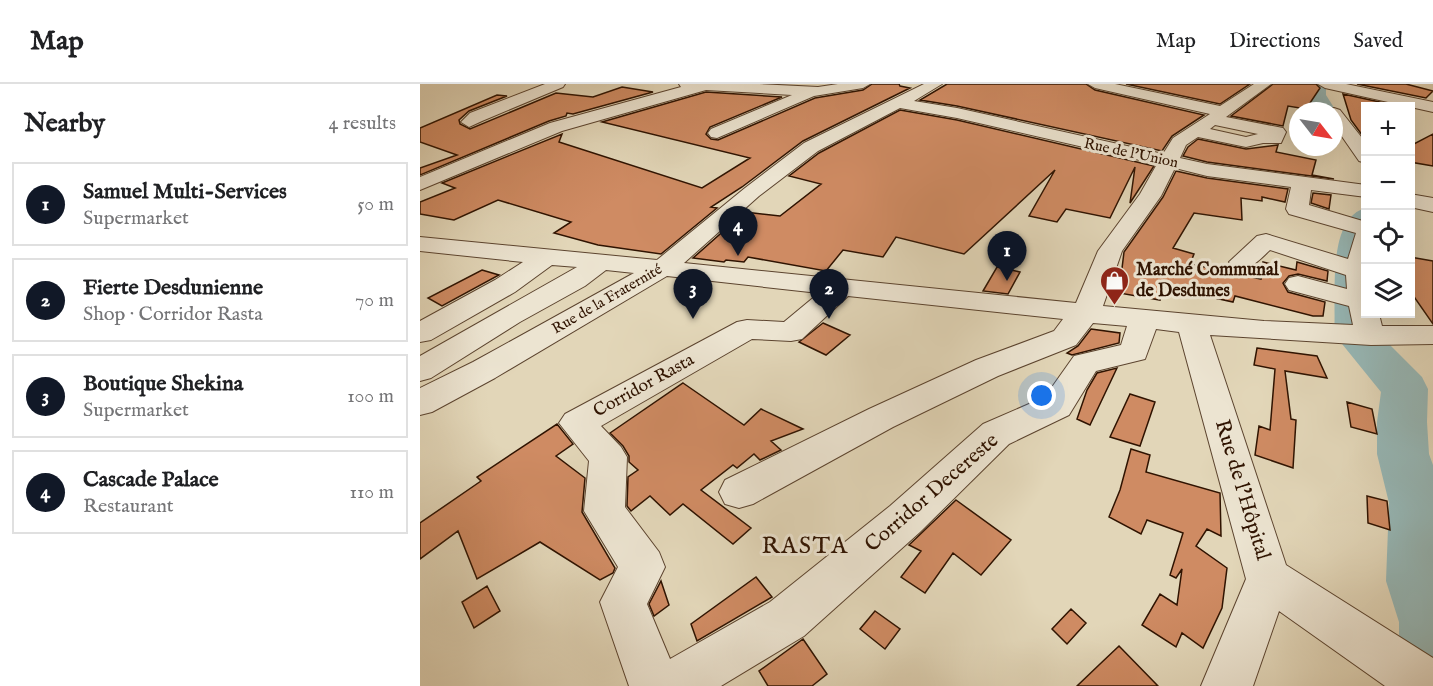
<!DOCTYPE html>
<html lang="en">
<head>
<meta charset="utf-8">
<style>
  :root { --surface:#fff; --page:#f6f6f6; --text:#202124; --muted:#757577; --line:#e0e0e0; --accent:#111827 }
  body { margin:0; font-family:"IM FELL English",serif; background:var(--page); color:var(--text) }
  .controls { position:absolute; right:18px; top:18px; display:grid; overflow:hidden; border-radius:0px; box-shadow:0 6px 24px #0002 }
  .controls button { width:54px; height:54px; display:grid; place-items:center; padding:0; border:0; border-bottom:2px solid var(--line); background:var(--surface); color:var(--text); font:30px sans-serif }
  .compass { position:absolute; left:869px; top:18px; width:54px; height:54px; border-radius:50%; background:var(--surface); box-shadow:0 6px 24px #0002; rotate:121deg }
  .you { position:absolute; left:622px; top:312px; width:21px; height:21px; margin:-15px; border:4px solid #fff; border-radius:50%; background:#1a73e8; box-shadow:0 0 0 9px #1a73e833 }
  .badge { display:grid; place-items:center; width:39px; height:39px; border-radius:50%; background:var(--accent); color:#fff; font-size:20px; font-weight:700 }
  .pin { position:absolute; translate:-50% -50px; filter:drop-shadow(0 2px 3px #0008) }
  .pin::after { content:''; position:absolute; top:32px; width:21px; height:18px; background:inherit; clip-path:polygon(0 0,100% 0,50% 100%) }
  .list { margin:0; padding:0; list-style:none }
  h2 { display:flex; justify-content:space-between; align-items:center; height:78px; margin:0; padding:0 24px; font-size:26px }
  h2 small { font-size:20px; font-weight:400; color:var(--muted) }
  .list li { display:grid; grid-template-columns:39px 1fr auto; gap:18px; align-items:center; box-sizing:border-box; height:84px; margin:0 12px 12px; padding:0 12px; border:2px solid var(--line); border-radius:0px }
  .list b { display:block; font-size:22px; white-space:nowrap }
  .list p { margin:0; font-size:20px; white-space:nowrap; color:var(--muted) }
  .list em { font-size:20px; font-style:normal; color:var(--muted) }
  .icon { flex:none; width:33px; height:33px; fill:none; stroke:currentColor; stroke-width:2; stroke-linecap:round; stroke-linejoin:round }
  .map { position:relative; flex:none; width:1013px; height:602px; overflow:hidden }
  header { display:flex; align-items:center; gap:36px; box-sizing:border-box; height:84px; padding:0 30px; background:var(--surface); border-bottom:2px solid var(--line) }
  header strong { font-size:28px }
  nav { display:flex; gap:33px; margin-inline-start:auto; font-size:21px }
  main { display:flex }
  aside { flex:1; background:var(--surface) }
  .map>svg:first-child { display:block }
</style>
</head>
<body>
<header>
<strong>Map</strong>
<nav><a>Map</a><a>Directions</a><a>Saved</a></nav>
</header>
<main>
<aside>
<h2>Nearby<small>4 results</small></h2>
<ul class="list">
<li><span class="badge">1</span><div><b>Samuel Multi-Services</b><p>Supermarket</p></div><em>50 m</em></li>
<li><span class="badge">2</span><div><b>Fierte Desdunienne</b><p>Shop · Corridor Rasta</p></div><em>70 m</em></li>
<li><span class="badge">3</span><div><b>Boutique Shekina</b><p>Supermarket</p></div><em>100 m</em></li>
<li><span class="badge">4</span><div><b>Cascade Palace</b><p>Restaurant</p></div><em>110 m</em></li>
</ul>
</aside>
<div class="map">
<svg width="1013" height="602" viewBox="0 0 1013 602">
  <rect width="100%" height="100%" fill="#e2d6b8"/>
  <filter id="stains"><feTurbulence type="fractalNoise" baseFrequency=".00333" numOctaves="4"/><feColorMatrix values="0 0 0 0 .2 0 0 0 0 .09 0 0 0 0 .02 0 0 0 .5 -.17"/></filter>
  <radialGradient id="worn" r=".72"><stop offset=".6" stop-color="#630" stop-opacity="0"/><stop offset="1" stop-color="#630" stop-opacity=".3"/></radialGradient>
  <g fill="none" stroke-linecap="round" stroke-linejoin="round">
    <path fill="#96b7b6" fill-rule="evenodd" d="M886,0H906V11L916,27L914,30V27H893L884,11Z
      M946,124V230H956V247L1002,293L1008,305L1007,338L1009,370L1013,381V585L989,575L979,551V538L966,497L969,419L957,370V338L961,308L914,250C917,217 905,134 946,124Z"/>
  </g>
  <path fill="#cf8b63" stroke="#2f1301" stroke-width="1.5" d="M452,0H479L480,2L490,4L383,57L322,103L291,123L297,124L241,170L178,161L134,149L151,138L78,116L34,136L0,130V118L35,104L22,99L142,50L139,58L282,104L330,74L182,38L286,8L362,13L290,43L286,50L291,55L298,56L395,14L443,6Z
    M527,0H666L675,6L784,31L752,52L742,67L537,22L500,16Z
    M706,0H830L800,20Z
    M853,0H896L900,4L886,25L868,22L863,42L811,32Z
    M937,0H986L1013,7L1006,14Z
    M202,3L233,8L153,30L147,29L146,32L129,37L0,91V84L37,71L0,58V44L77,11L87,12L49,27L39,36L40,40L50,45L136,9L173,13Z
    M923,10L978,22H945V55L931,36Z
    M480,26L537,36L734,82L710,119L715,83L690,134L646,125L637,138L609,132L635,86L544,170L476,153L463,173L423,166L406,187L328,173L324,178L306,176L304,178L273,174L325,128L360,132L401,100L369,92L399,69Z
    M1013,50V82L990,78V62Z
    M778,55L826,65L858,61L856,68L896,76L892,91L914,95L787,78L763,72L768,63Z
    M756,87L787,94L868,105L865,118L842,113V117L821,114L822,136L774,129L753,164L774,170L770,180L841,195L843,178L876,186L877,178L908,187L907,197L878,190L869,192L863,199L868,208L905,218L903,232H893L815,212L813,218L741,202L740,216L699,209L704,168L743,113Z
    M893,109L911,111L909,125L891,119Z
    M990,173L1013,177V240L990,207Z
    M577,183L600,188L588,210L563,207Z
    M62,186L79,191L22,222L8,214Z
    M403,239L430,251L406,271L379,258Z
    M671,245L700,249L699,259L652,271L647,269L658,262Z
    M837,264L897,272L907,294L865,287L871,335L876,336L873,384L835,371L839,342L850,346L855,285L834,281Z
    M697,284L670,341L657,335L667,306L677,289Z
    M263,299L324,341L341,325L383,345L351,357L361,366L340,376L334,370L317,384L313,381L281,406L331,444L313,460L263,420L250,431L230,412L211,427L207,422L208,393L218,386L209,378V372L203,362L190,349Z
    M710,310L735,318L720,362L690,353Z
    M927,318L952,325L957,350L931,343Z
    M137,340L153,360L136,372L165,394L162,428L195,484L193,489L180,496L120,458L57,495L38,447L0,475V439L61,397L57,393Z
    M711,365L730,371L726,388L800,409L801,452L787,445L776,462L807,484L802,524L783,564L762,549L756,563L722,541L740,510L757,521L762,485L756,494L750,491L763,449L727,436L721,450L689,433L700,406Z
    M947,412L967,417L970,446L948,439Z
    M536,416L591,456L561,491L533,469L505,509L481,493L501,467L489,461Z
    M336,493L352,513L277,557L271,540Z
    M241,497L249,521L234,532L229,520Z
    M67,502L80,527L54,544L42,518Z
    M651,525L666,539L647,560L632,545Z
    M455,527L480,545L465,565L440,545Z
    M383,555L407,590L392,602H348L339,587Z
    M699,562L738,602H657L680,580Z"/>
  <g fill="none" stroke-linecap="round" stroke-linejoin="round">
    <defs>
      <path id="minor" d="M125,0H145L143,3L62,37L49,43L41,38L50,29Z
        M259,0H339L398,3L418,0H450L443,4L394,12L297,54L291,53L288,49L291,45L372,11L286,6L142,47L0,106V93L130,39L261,3Z
        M504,0H522L494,17L537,24L743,70L753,54L790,30L675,4L668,0H695L800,22L834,0H851L806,33L863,44L866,48L861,59H843L826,63L778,53L766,61L760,74L787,80L946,101V113L891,106L889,121L946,138V230H959L962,242H1013V260L951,261L790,251L866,481L1013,574V602H965L859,527L833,602H781L826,495L759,248L736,245L725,275L676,287L649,331L589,360L500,448L384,552L301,602H209L180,518L198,483L164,427L169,377L139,339L145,330L317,238L327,236L364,238L399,209L247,192L75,294L12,328L0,331V304L53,278L214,189L186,186L165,202L100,238L11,294L0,297V272L157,183L132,181L95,208L11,256L0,258V237L75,196L103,178L0,167V153L237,176L325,104L384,59ZM480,24L537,34L737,80L720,110L678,167L656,219L264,179L339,112L398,67ZM795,41L838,50L826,53L790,45ZM755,84L787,92L871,103L866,125L869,130L936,149L928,175L846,150L837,152L809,178L813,183C830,188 838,177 850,166L926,191L927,205L878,192L869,194L865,200L869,206L929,222L933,241L844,237L683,222L702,167L741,112ZM428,212L643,235L634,247L556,276L449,325L305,396L299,408L305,420L319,424L333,420L473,343L578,292L656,261L673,239L707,242L701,261L654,272L625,313L563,340L470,422L350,518L250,575L227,520L245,483L239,468L205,423L207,373L201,363L181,342L332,255L371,257L382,255Z
        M898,0H926L1013,18V28L905,4Z
        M914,24L920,26L946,59V79L939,77L914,41V27H907Z
        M990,110L1013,114V128L990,123Z"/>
    </defs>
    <use href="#minor" stroke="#5c442f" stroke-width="2"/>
    <use href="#minor" fill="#ece4d1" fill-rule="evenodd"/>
  </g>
  <defs>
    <symbol id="shop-pin" viewBox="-11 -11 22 30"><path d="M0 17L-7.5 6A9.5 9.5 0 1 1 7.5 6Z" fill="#8f2418" stroke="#ece4d1"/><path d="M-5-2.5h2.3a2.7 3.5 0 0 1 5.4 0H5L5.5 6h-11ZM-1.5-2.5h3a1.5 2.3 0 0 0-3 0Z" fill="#fff"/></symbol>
  </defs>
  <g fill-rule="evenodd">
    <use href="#shop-pin" x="678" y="180" width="33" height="45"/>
  </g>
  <g text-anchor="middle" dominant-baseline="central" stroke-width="6" stroke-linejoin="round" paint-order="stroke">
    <g font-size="15" fill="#2f1301" stroke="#ece4d1">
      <text transform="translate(711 69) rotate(12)">Rue de l'Union</text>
      <text transform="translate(187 215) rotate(-30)">Rue de la Fraternité</text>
    </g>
    <g font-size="18" font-weight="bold" fill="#2f1301" stroke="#ece4d1" text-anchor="start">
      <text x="716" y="186">Marché Communal<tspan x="716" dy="21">de Desdunes</tspan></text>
    </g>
    <g font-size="18" fill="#2f1301" stroke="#ece4d1">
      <text transform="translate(224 302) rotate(-29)">Corridor Rasta</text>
    </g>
    <g font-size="21" fill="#2f1301" stroke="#ece4d1">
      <text transform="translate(822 406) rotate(73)">Rue de l'Hôpital</text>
      <text transform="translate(512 409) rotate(-41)">Corridor Decereste</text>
    </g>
    <g font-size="24" letter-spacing="1.5" fill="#2f1301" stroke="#ece4d1">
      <text x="385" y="462">RASTA</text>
    </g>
  </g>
  <rect width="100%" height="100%" filter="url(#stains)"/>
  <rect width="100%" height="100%" fill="url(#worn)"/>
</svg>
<div class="controls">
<button>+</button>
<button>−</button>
<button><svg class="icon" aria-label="locate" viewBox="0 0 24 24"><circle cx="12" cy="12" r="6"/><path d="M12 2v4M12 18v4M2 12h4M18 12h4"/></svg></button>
<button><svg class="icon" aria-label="layers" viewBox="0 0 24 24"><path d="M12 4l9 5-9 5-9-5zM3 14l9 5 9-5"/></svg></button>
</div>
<svg class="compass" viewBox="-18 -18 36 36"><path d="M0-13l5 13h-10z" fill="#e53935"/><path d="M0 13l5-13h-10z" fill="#757577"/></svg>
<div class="you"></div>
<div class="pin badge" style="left:587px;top:197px">1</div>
<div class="pin badge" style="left:409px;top:235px">2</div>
<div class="pin badge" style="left:273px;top:235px">3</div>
<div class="pin badge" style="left:318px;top:172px">4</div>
</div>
</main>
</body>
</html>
